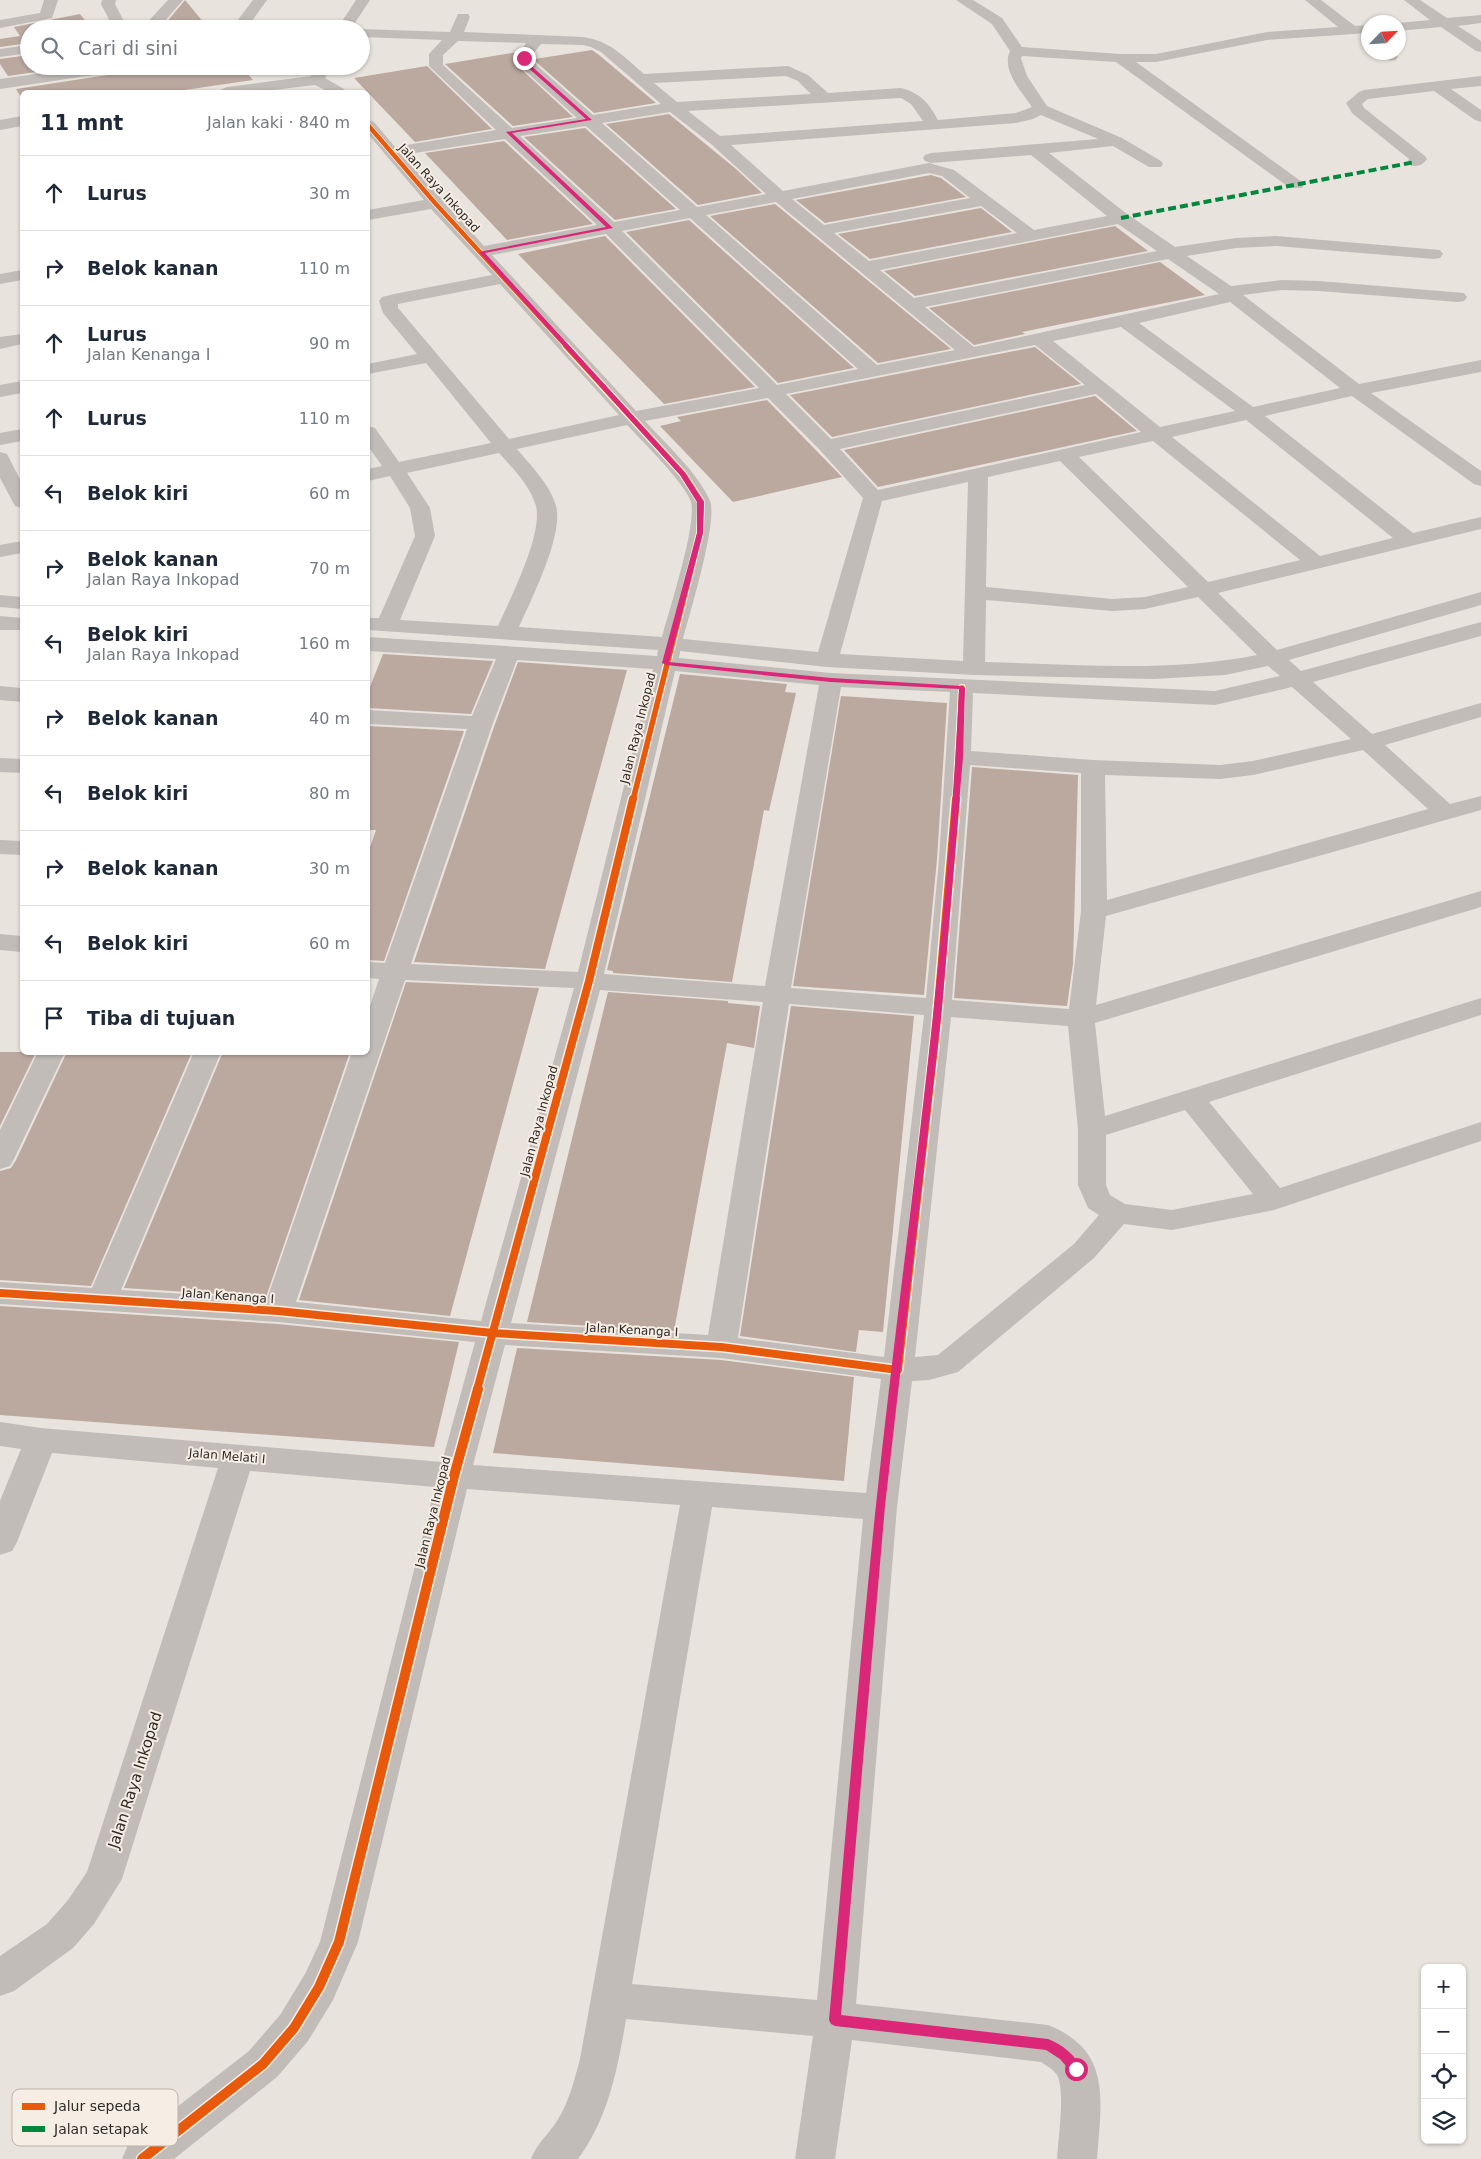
<!DOCTYPE html>
<html lang="id">
<head>
<meta charset="utf-8">
<style>
  :root { --surface:#fff; --page:#f2f2f3; --text:#1f2937; --muted:#747a83; --line:#e0e1e3 }
  body { margin:0; font-family:"DejaVu Sans",sans-serif; background:var(--page); color:var(--text) }
  .controls { position:absolute; right:15px; bottom:15px; display:grid; overflow:hidden; border-radius:8px; box-shadow:0 1px 4px #0004 }
  .controls button { width:45px; height:45px; display:grid; place-items:center; padding:0; border:0; border-bottom:1px solid var(--line); background:var(--surface); color:var(--text); font:25px sans-serif }
  .compass { position:absolute; left:1361px; top:15px; width:45px; height:45px; border-radius:50%; background:var(--surface); box-shadow:0 1px 4px #0004; rotate:65deg }
  .stop { position:absolute; width:15px; height:15px; margin:-11px; border:4px solid #db2777; border-radius:50%; background:#fff }
  .stop.end { background:#db2777; border-color:#fff; box-shadow:0 1px 5px #0008 }
  .list { margin:0; padding:0; list-style:none }
  h2 { display:flex; justify-content:space-between; align-items:center; height:65px; margin:0; padding:0 20px; font-size:21px }
  h2 small { font-size:16px; font-weight:400; color:var(--muted) }
  .list li { display:grid; grid-template-columns:32px 1fr auto; gap:15px; align-items:center; box-sizing:border-box; height:75px; padding:0 20px; border-top:1px solid var(--line) }
  .list b { display:block; font-size:19px; white-space:nowrap }
  .list p { margin:0; font-size:16px; white-space:nowrap; color:var(--muted) }
  .list em { font-size:16px; font-style:normal; color:var(--muted) }
  .icon { flex:none; width:28px; height:28px; fill:none; stroke:currentColor; stroke-width:2; stroke-linecap:round; stroke-linejoin:round }
  .map { position:relative; flex:none; width:1481px; height:2159px; overflow:hidden }
  .search { position:absolute; background:var(--surface); box-shadow:0 1px 4px #0004; left:20px; top:20px; width:350px; height:55px; display:flex; align-items:center; gap:12px; box-sizing:border-box; padding:0 18px; border-radius:28px; color:var(--muted); font-size:19px }
  .panel { position:absolute; background:var(--surface); box-shadow:0 1px 4px #0004; left:20px; top:90px; width:350px; height:965px; border-radius:8px }
  .map>svg:first-child { display:block }
</style>
</head>
<body>
<div class="map">
<svg width="1481" height="2159" viewBox="0 0 1481 2159">
  <rect width="100%" height="100%" fill="#e9e3dd"/>
  <path fill="#bba9a0" d="M185,0L209,29H161Z
    M80,14L92,29H29V43L0,47V39L20,36L14,27Z
    M592,50L599,55L656,103L594,113L535,61V59Z
    M518,52L515,62L517,61L520,68L573,117L513,126L445,64Z
    M29,55V66H78L8,76L0,64V59Z
    M136,66H241L253,80L171,92H22V99L16,89L127,72L134,70Z
    M427,66L428,67L492,129L415,142L354,78Z
    M669,114L736,169L762,193L698,205L606,124Z
    M585,128L676,209L615,220L524,137Z
    M504,141L593,224L507,240L425,153Z
    M931,175L941,178L966,197L825,223L796,200Z
    M775,204L951,349L878,363L710,216Z
    M981,208L1012,232L870,259L838,234Z
    M689,220L854,368L778,383L626,232Z
    M1115,226L1148,251L915,296L884,271Z
    M605,236L755,387L664,404L518,254Z
    M1160,262L1205,295L1022,332L1025,334L974,345L929,308Z
    M1035,347L1081,384L832,437L790,395Z
    M1095,396L1137,431L878,487L844,450Z
    M767,400L842,477L733,502L660,426L681,421L677,417Z
    M383,654L493,661L471,714L368,708V692Z
    M518,662L627,670L545,969L414,962L495,724Z
    M680,674L787,684L785,692L796,693L769,811L764,810L732,982L613,973V971L607,970Z
    M841,696L947,703L937,859L924,995L793,986Z
    M368,726L464,731L384,961L368,960V853L376,830H368Z
    M972,767L1078,775L1073,964L1067,1006L954,998Z
    M406,982L539,988L450,1316L299,1300Z
    M608,992L728,1001V1003L760,1006L754,1048L727,1043L674,1331L527,1322Z
    M791,1006L914,1016L883,1332L859,1330L856,1352L740,1336Z
    M0,1052H36L0,1126Z
    M67,1052H192L91,1286L0,1280V1171L11,1168L16,1160Z
    M223,1052H350L266,1297L124,1288Z
    M0,1306L278,1324L459,1342L434,1447L0,1415Z
    M517,1348L721,1360L854,1377L844,1481L493,1453Z"/>
  <g fill="none" stroke-linecap="round" stroke-linejoin="round">
    <path fill="#c1bcb7" fill-rule="evenodd" d="M44,0H58L52,18L0,28V20L40,13Z
      M102,0H116L115,4L128,29H114L101,4Z
      M168,0H183L158,29H141Z
      M253,0H267L246,29H231Z
      M356,0H370L351,29H337Z
      M956,0H973L1002,18L1022,47L1120,54H1156L1267,32L1338,27L1305,0H1321L1355,26L1368,25V33L1267,40L1156,62H1136L1302,182L1304,185L1302,188H1290L1116,62L1022,56L1021,58L1027,76L1047,106L1122,138L1161,161L1163,164L1161,167H1149L1113,146L1049,153L1127,214L1175,247L1236,238L1276,236L1440,250L1443,254L1440,258L1434,259L1276,246L1236,248L1187,256L1231,286L1282,280L1319,281L1464,293L1467,297L1464,301L1458,302L1319,291L1282,290L1243,295L1359,384L1481,360V372L1371,393L1481,471V486L1474,484L1352,396L1265,416L1413,533L1481,517V529L1218,593L1277,650L1481,592V605L1289,660L1301,671L1481,622V636L1313,682L1372,734L1481,703V717L1385,745L1450,804L1481,796V810L1106,916L1096,1005L1481,891V907L1095,1023L1105,1116L1481,998V1015L1209,1102L1280,1188L1481,1122V1141L1274,1210L1172,1230L1124,1224L1094,1258L958,1372L929,1380L912,1381L897,1507L856,2004L1048,2025C1113,2051 1101,2101 1097,2159H1057C1058,2139 1065,2095 1058,2077C1056,2071 1047,2066 1041,2062L852,2040L835,2159H795L813,2036L626,2019C618,2068 608,2119 578,2159H531C538,2142 547,2136 557,2121C569,2102 574,2081 580,2059L680,1505L467,1489L358,1942L333,2000L308,2041L277,2077L174,2159H122L128,2145L249,2051L280,2015L305,1974L320,1942L435,1487L250,1471L122,1879L94,1924L73,1948L14,1991L0,1996V1956L47,1924L68,1900L87,1872L218,1468L52,1453L17,1542L12,1551L0,1555V1501L21,1449L0,1446V1422L41,1428L442,1462L475,1342L278,1322L0,1304V1282L92,1288L194,1052H221L121,1290L267,1299L352,1052H368V1012L379,979L368,978V962L385,963L467,729L368,724V710L472,716L496,659L368,651V637L657,656L658,650L368,630V618H379L415,536L410,508L390,476L368,481V469L382,466L368,446V426L375,428L399,462L491,443L426,363L368,374V364L417,354L383,313L379,301L382,297L394,294L492,275L431,209L368,220V210L424,200L368,134V120L374,122L395,147L496,130L429,66V54L442,40L361,37V29L450,32L458,14H468L470,17L464,32L583,37C611,41 624,57 644,74L788,66L808,75L828,93L901,88C920,93 929,103 938,120L1016,113L1032,107C1022,92 1001,70 1010,51L992,24ZM458,41L526,43L518,57L521,67L577,118L512,128L443,65V55ZM541,44L583,45L591,47L601,52L661,104L593,115L533,62V54ZM786,76L798,81L811,94L677,102L654,83ZM901,98L911,104L923,121L720,136L688,111ZM670,112L711,144L766,194L697,207L602,123ZM1041,115L1098,139L931,153L925,155L923,158L925,161L931,163L1031,155L1107,216L1034,230L954,170L929,163L783,191L731,145L1016,123L1033,119ZM586,126L680,210L614,222L520,136ZM505,139L597,225L484,246L402,155ZM929,173L942,176L970,198L824,225L792,199ZM776,202L955,350L877,365L706,215ZM981,206L1017,233L869,261L834,233ZM690,218L858,369L777,385L622,231ZM1118,224L1157,251L914,298L880,270ZM606,234L759,388L636,411L492,255ZM1168,259L1219,294L974,347L925,307ZM500,284L619,415L509,439L398,308V304ZM1230,302L1340,388L1253,407L1139,323ZM1121,327L1235,411L1160,427L1053,341ZM1035,345L1085,385L831,439L786,394ZM1096,394L1141,432L878,490L840,449ZM768,398L820,450L863,498L818,652L683,639C690,613 718,521 710,501C699,474 665,443 645,421ZM1246,420L1393,538L1320,556L1172,437ZM627,425C642,441 685,483 691,502C697,525 669,610 662,637L519,627C531,600 564,535 556,506C550,484 531,466 517,449ZM1153,441L1300,560L1208,582L1079,457ZM499,453C513,469 530,485 536,506C543,535 510,599 498,626L400,620L435,536L430,508L407,473ZM1060,461L1188,587L1145,597L1112,599L986,587L988,477ZM968,482L963,661L840,654L882,501ZM1198,597L1257,655C1168,673 1075,664 985,662L986,600L1112,611L1145,609ZM680,651L827,667L974,675L1153,679L1225,675L1268,666L1280,676L1215,691L831,673L679,658ZM517,660L653,669L578,972L411,964L493,723ZM675,671L819,685L765,986L604,974ZM841,687L950,692L939,859L926,998L791,988ZM1292,687L1351,739L1253,761L1220,765L1093,760L971,751L973,693L1215,705ZM1363,750L1428,809L1107,900L1105,775L1220,779L1253,775ZM970,765L1081,773V911L1069,1009L952,1000ZM405,980L574,988L481,1321L296,1302ZM600,990L763,1002L708,1335L511,1323ZM789,1004L924,1015L884,1357L738,1338ZM951,1017L1068,1026L1078,1130V1185L1088,1208L1099,1215L1074,1244L938,1355L915,1357ZM1185,1110L1253,1194L1172,1210L1125,1204L1110,1195L1106,1185V1135ZM505,1345L721,1358L881,1379L866,1493L473,1465ZM712,1507L863,1519L817,2000L632,1984Z
      M1404,0H1420L1447,18L1481,15V23L1458,26L1481,41V52L1476,51L1441,27L1398,31V23L1430,20Z
      M29,45V53L0,57V49Z
      M1378,52H1395L1398,57L1396,60C1388,62 1383,59 1378,52Z
      M93,66H134L132,69L127,70L0,89V79Z
      M316,66H331L325,78L344,89L346,92H329L315,85L257,92H219L222,89L227,87L311,76Z
      M1481,76V86L1451,89L1481,110V122L1475,120L1434,91L1368,99L1362,104L1364,108L1425,156L1427,159C1422,166 1417,167 1409,165L1407,162L1409,159L1352,113L1346,103L1359,92L1364,90Z
      M22,116V126L0,130V120Z
      M22,270V280L0,284V274Z
      M22,334V344L0,349V337Z
      M22,381V393L0,397V385Z
      M22,429V441L0,445V433Z
      M0,452L7,454L22,483V508L15,506L0,478Z
      M22,541V553L0,557V545Z
      M0,595L22,597V609L0,607Z
      M0,616L22,618V630H0Z
      M0,686L22,688V702L0,700Z
      M0,758L22,759V773L0,772Z
      M0,840L22,841V855L0,854Z
      M0,934L22,936V952L0,950Z
      M38,1052H65L14,1159L10,1166L0,1169V1130Z"/>
    <path stroke="#00873e" stroke-width="4" stroke-dasharray="8 4" stroke-linecap="butt" d="M1121,218L1415,162"/>
    <defs>
      <path id="cycleway-far3" d="M368,125L435,203L567,347"/>
      <path id="cycleway-far2" d="M566,346L683,474L701,502L700,533L633,800
        M956,800L962,688"/>
      <path id="cycleway-far1" d="M0,1293L278,1311L493,1333L721,1347L898,1370L936,1029L956,799
        M477,1390L589,981L633,799"/>
      <path id="cycleway" d="M142,2159L263,2064L294,2028L319,1987L339,1942L454,1476L478,1389"/>
    </defs>
    <use href="#cycleway-far3" stroke="#f6eee4" stroke-width="6"/>
    <use href="#cycleway-far2" stroke="#f6eee4" stroke-width="8"/>
    <use href="#cycleway-far1" stroke="#f6eee4" stroke-width="11"/>
    <use href="#cycleway" stroke="#f6eee4" stroke-width="13"/>
    <use href="#cycleway-far3" stroke="#e8590c" stroke-width="4.5"/>
    <use href="#cycleway-far2" stroke="#e8590c" stroke-width="5.5"/>
    <use href="#cycleway-far1" stroke="#e8590c" stroke-width="8"/>
    <use href="#cycleway" stroke="#e8590c" stroke-width="10"/>
  </g>
  <path fill="#db2777" d="M524,57L528,63L592,120L512,133L613,228L485,253L685,473L704,502L703,533L669,662L831,678L962,686L965,688L963,757L942,1008L885,1506L841,2015L1048,2039C1062,2044 1076,2056 1082,2069L1080,2073L1076,2075L1072,2073L1060,2059L1046,2050L835,2026L831,2024L829,2020C845,1848 858,1676 876,1505C905,1233 947,963 959,689L831,682L666,665L662,663L697,533V502L680,475L479,252L606,227L506,132L586,119L525,65L522,58Z"/>
  <g text-anchor="middle" dominant-baseline="central" stroke-width="4" stroke-linejoin="round" paint-order="stroke">
    <g font-size="12" fill="#312a26" stroke="#f6eee4">
      <text transform="translate(439 188) rotate(48)">Jalan Raya Inkopad</text>
      <text transform="translate(638 728) rotate(-76)">Jalan Raya Inkopad</text>
      <text transform="translate(539 1121) rotate(-75)">Jalan Raya Inkopad</text>
      <text transform="translate(228 1296) rotate(4)">Jalan Kenanga I</text>
      <text transform="translate(632 1330) rotate(3)">Jalan Kenanga I</text>
      <text transform="translate(227 1456) rotate(5)">Jalan Melati I</text>
      <text transform="translate(433 1512) rotate(-76)">Jalan Raya Inkopad</text>
    </g>
    <g font-size="15" fill="#312a26" stroke="#f6eee4">
      <text transform="translate(135 1780) rotate(-72)">Jalan Raya Inkopad</text>
    </g>
  </g>
  <rect x="12" y="2089" width="166" height="57" rx="8" fill="#f6eee4" stroke="#bbb3ab" stroke-width="1"/>
  <rect x="22" y="2103" width="23" height="7" fill="#e8590c"/>
  <rect x="22" y="2126" width="23" height="6" fill="#00873e"/>
  <g font-size="14" fill="#312a26">
    <text x="54" y="2111">Jalur sepeda</text>
    <text x="54" y="2134">Jalan setapak</text>
  </g>
</svg>
<div class="controls">
<button>+</button>
<button>−</button>
<button><svg class="icon" aria-label="locate" viewBox="0 0 24 24"><circle cx="12" cy="12" r="6"/><path d="M12 2v4M12 18v4M2 12h4M18 12h4"/></svg></button>
<button><svg class="icon" aria-label="layers" viewBox="0 0 24 24"><path d="M12 4l9 5-9 5-9-5zM3 14l9 5 9-5"/></svg></button>
</div>
<svg class="compass" viewBox="-18 -18 36 36"><path d="M0-13l5 13h-10z" fill="#e53935"/><path d="M0 13l5-13h-10z" fill="#747a83"/></svg>
<div class="stop" style="left:1076px;top:2069px"></div>
<div class="stop end" style="left:524px;top:58px"></div>
<div class="search"><svg class="icon" aria-label="search" viewBox="0 0 24 24"><circle cx="10" cy="10" r="6"/><path d="M15 15l6 6"/></svg>Cari di sini</div>
<section class="panel">
<h2>11 mnt<small>Jalan kaki · 840 m</small></h2>
<ul class="list">
<li><svg class="icon" aria-label="ahead" viewBox="0 0 24 24"><path d="M12 20V5M6 11l6-6 6 6"/></svg><div><b>Lurus</b></div><em>30 m</em></li>
<li><svg class="icon" aria-label="right" viewBox="0 0 24 24"><path d="M7 20v-9h11M14 6l5 5-5 5"/></svg><div><b>Belok kanan</b></div><em>110 m</em></li>
<li><svg class="icon" aria-label="ahead" viewBox="0 0 24 24"><path d="M12 20V5M6 11l6-6 6 6"/></svg><div><b>Lurus</b><p>Jalan Kenanga I</p></div><em>90 m</em></li>
<li><svg class="icon" aria-label="ahead" viewBox="0 0 24 24"><path d="M12 20V5M6 11l6-6 6 6"/></svg><div><b>Lurus</b></div><em>110 m</em></li>
<li><svg class="icon" aria-label="left" viewBox="0 0 24 24"><path d="M17 20v-9H6M10 6l-5 5 5 5"/></svg><div><b>Belok kiri</b></div><em>60 m</em></li>
<li><svg class="icon" aria-label="right" viewBox="0 0 24 24"><path d="M7 20v-9h11M14 6l5 5-5 5"/></svg><div><b>Belok kanan</b><p>Jalan Raya Inkopad</p></div><em>70 m</em></li>
<li><svg class="icon" aria-label="left" viewBox="0 0 24 24"><path d="M17 20v-9H6M10 6l-5 5 5 5"/></svg><div><b>Belok kiri</b><p>Jalan Raya Inkopad</p></div><em>160 m</em></li>
<li><svg class="icon" aria-label="right" viewBox="0 0 24 24"><path d="M7 20v-9h11M14 6l5 5-5 5"/></svg><div><b>Belok kanan</b></div><em>40 m</em></li>
<li><svg class="icon" aria-label="left" viewBox="0 0 24 24"><path d="M17 20v-9H6M10 6l-5 5 5 5"/></svg><div><b>Belok kiri</b></div><em>80 m</em></li>
<li><svg class="icon" aria-label="right" viewBox="0 0 24 24"><path d="M7 20v-9h11M14 6l5 5-5 5"/></svg><div><b>Belok kanan</b></div><em>30 m</em></li>
<li><svg class="icon" aria-label="left" viewBox="0 0 24 24"><path d="M17 20v-9H6M10 6l-5 5 5 5"/></svg><div><b>Belok kiri</b></div><em>60 m</em></li>
<li><svg class="icon" aria-label="arrive" viewBox="0 0 24 24"><path d="M6 21V4h12l-3 4 3 4H6"/></svg><div><b>Tiba di tujuan</b></div></li>
</ul>
</section>
</div>
</body>
</html>
